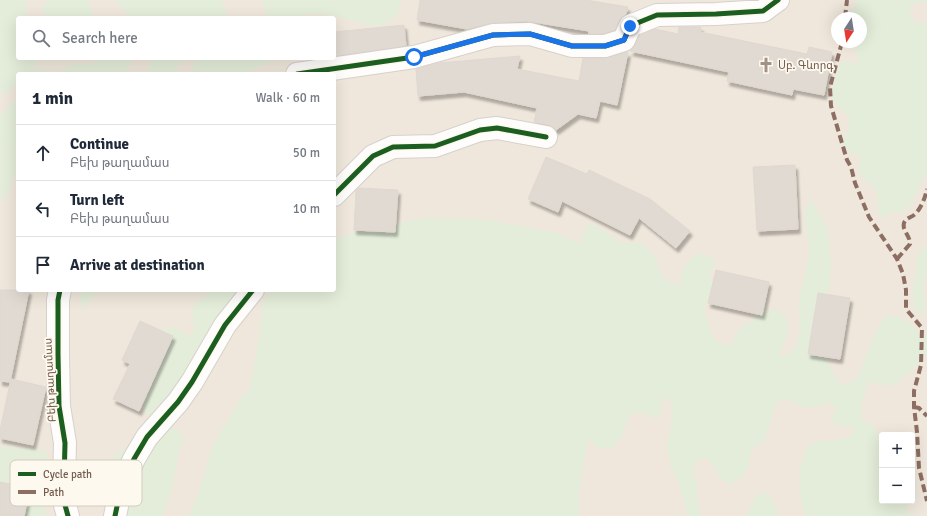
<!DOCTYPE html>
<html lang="en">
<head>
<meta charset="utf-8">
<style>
  :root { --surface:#fff; --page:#f2f2f3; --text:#1f2937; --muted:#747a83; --line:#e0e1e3 }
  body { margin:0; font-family:Signika,"Noto Sans Armenian",sans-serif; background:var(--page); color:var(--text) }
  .controls { position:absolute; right:12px; bottom:12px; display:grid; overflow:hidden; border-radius:4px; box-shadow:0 4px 16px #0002 }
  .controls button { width:36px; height:36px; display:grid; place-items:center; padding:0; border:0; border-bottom:1px solid var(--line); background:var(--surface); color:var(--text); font:20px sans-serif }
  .compass { position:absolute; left:831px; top:12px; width:36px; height:36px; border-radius:50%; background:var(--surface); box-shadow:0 4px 16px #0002; rotate:192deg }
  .stop { position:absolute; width:12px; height:12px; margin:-9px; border:3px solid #1a73e8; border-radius:50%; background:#fff }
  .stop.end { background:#1a73e8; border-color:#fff; box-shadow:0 1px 4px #0008 }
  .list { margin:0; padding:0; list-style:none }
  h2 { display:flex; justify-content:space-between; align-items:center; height:52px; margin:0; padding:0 16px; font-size:17px }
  h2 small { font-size:13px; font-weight:400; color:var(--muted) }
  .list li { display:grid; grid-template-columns:26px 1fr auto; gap:12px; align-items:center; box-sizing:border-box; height:56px; padding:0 16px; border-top:1px solid var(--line) }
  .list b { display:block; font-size:15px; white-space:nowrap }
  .list p { margin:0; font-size:13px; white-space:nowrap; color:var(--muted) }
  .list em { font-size:13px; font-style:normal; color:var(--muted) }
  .icon { flex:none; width:22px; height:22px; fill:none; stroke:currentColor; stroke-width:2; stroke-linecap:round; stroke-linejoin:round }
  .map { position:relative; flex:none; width:927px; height:516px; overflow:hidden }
  .search { position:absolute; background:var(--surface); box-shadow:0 4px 16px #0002; left:16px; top:16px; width:320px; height:44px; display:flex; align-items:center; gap:10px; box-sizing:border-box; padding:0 14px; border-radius:4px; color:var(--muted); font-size:15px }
  .panel { position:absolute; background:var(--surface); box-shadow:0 4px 16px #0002; left:16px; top:72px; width:320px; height:220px; border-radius:4px }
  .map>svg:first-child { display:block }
</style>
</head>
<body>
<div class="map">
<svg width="927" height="516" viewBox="0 0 927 516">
  <defs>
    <filter id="shadow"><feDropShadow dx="2.5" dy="4.5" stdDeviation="1" flood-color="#0004"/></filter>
  </defs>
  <rect width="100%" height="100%" fill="#f7f4ed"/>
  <path fill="#efe7db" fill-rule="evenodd" d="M0,0H927V516H0ZM18,18H334V58H18ZM837,18H861V42H837ZM18,74H334V290H18ZM882,435H912V501H882Z"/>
  <path fill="#e4edd9" d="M0,0H26V18H18V58H39L33,67L37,69L45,68L47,72L46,74H18V87H13L8,94L0,93Z
    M51,0H88L94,18H52L46,16L43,11V4Z
    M114,0H222L225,12L228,18H131Z
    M262,0H400C402,16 388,26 373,26C358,22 309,7 297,18H266L267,16Z
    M857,0H927V2L915,3L912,6C908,20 913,23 927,23V177H924C917,188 915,203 905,212C897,212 892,210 886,217H882L879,214L877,193L875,189L862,177L858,169L861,161V157C853,150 846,155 842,142C848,129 855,122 841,109C838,106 834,104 833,100C830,88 836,74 839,63L844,61L857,63L859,59L853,42H861V18H850Z
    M100,58H133L126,74H60C73,54 87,72 100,58Z
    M149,58H278L274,61L261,65L245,74H190L195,63L191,58C184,61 179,62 176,70L178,74H146L150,62Z
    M17,99L18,169C9,179 13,193 1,203L0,115C7,111 10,103 17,99Z
    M811,199L827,227L831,261L830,280L827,297L814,318L813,324L814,338L840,383L846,385L856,378L860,372L875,334L882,321L887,316C896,316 906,318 912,324C918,330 916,334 925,337L927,334V354C922,357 920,361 917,366C914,369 910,372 907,375C893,388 887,386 869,382C864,394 859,407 862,420L874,425L877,431L882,459V501H901L912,516H805C799,501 795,452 813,443C827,437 846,446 855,429L835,424L830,420L834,414L835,407L830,403C821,404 814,410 804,407C795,405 789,395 779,402C770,409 771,429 765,439C762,444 755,445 752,451C749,455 750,460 749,465C746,473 738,484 729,483C720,482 718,472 713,466C711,462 707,460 704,458L697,460L694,465V472L697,485V498L701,516H688L678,481L671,469L667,447L673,412L672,405L669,398L662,400L661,413L657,418L651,417L646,413H632C623,426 625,439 611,449L597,448L588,439L578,498L580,516H189L198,495L206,467L212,447L236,406L243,395L249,391L259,338L263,303L271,290H334V240L353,233L430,217L490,220L556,233L580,244L582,234L590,222L622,243L628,244L642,242L655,256L661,274L666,279L682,287C682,283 680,276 682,272C687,256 704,247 715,262L710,275L714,287L710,300L706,304L704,310L712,335L716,340L722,344L728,346L733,342L735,335L743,324L750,323L759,313L778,309C791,322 790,329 783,345C781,350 779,352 780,357C786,355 791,353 795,347C802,336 799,317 799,305C800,286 809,268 809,250C808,230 800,217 811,199Z
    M927,246V276L925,277C921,288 927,298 924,313L919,314L914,309L913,290L916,272V260L921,251Z
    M85,290H102C95,293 88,302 81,308L80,295Z
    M211,290H235L242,310L238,326L232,338L226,341L171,426L181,433L184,439L179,451L176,470L171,493L164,513L162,516H123L129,470L116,465L113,459C119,447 124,449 136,448L150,420C142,409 143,398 142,386L158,365L163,361L160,335L163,329C177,323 179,334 192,335C198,322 189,318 193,308C196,300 206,297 211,290Z
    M0,446L48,451L46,516H0Z
    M760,493H767C774,500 778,506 776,516H745C752,509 752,499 760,493Z"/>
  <path fill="#e1dad2" stroke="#e0d8d0" filter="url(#shadow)" d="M420,0H586L628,7L626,14L619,21L615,30L603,34H589V31L527,21L492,23L467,29L417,20Z
    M404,25L406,46L334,56V32Z
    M679,27H701L700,32L807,54L809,47L832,52L824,95L793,89L792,95L727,81L729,72L630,51L635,45L639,36L655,29L678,34Z
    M628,52L617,105L600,101L596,118L578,114L556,130L549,125L534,122L537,108L464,92L418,96L416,69L439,63L520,56L517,69L579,81L583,58H605Z
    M546,157L587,174L589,170L650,199L690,231L676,248L639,218L630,235L562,201L558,212L528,199Z
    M795,165L798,229L757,231L753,167Z
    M359,188L398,190L395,232L354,230L356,190Z
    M716,270L769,282L762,315L708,303Z
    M0,290H29L10,382L0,381Z
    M818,293L850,298L840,359L808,354Z
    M140,321L173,336L139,411L113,399L130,364L122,360Z
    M11,379L46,387L33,445L0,438V430Z
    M0,482L30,488L24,516H0Z"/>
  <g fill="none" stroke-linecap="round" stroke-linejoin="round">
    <defs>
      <path id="minor" d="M297,74L414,57L493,35L530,34L572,46H605L624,40L630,26L657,15L716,14L763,11L778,0
        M334,195L373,156L393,147L435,146L480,130L497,128L546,137
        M60,290L58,300V354L59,406L65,443L64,482L65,505L68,516
        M115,516L120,492L134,459L147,437L178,402L192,382L225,325L253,290"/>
    </defs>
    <use href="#minor" stroke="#d6d1cb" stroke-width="24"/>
    <use href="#minor" stroke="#fefdfc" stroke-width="22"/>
    <path stroke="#8d6e63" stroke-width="4" stroke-dasharray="8 4" stroke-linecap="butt" d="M845,18L847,0
      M842,42L830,87L831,106L847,160L851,167L855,183L869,217L897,259L903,274L906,290V309L922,328L921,365L914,391V407L917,432L919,468L927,501
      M897,259L910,244C910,235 902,231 904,223C906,218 910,218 914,215C921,209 925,198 927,189
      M914,407L919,408L927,416"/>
    <defs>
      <path id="cycleway" d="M297,74L414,57L493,35L530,34L572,46H605L624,40L630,26L657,15L716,14L763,11L778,0
        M334,195L373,156L393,147L435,146L480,130L497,128L546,137
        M60,290L58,300V354L59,406L65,443L64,482L65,505L68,516
        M115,516L120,492L134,459L147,437L178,402L192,382L225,325L253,290"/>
    </defs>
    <use href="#cycleway" stroke="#fef9ef" stroke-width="8"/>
    <use href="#cycleway" stroke="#1b5e20" stroke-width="5"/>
  </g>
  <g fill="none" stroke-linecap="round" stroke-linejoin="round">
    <path stroke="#1a73e8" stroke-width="5" d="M414,57L493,35L530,34L572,46H605L624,40L630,26"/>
  </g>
  <defs>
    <symbol id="church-bare" viewBox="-9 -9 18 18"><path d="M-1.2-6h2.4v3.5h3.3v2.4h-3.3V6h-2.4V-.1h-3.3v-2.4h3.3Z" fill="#a29286" stroke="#fef9ef" stroke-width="2.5" paint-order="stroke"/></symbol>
  </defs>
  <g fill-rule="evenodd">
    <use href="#church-bare" x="755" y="54" width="22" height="22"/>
  </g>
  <g text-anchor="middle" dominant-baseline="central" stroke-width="3.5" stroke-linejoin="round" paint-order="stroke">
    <g font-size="11" fill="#745d4e" stroke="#fef9ef" text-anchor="start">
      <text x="778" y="65">Սբ. Գևորգ</text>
    </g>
    <g font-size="11" fill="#745d4e" stroke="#fef9ef">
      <text transform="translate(50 380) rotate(-93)">Բեխ թաղամաս</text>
    </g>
  </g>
  <rect x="10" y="460" width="132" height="46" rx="6" fill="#fef9ef" stroke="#d5cabf" stroke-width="1"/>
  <rect x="18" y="472" width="18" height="4" fill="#1b5e20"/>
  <rect x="18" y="490" width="18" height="4" fill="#8d6e63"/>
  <g font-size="11" fill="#745d4e">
    <text x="43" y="478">Cycle path</text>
    <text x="43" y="496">Path</text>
  </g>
</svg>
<div class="controls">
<button>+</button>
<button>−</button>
</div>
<svg class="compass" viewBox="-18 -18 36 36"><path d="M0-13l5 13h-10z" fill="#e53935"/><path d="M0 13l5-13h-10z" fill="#747a83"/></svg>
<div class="stop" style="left:414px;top:57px"></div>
<div class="stop end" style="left:630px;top:26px"></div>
<div class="search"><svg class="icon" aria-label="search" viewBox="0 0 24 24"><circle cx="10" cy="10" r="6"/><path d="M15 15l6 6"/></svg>Search here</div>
<section class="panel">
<h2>1 min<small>Walk · 60 m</small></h2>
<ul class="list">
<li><svg class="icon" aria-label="ahead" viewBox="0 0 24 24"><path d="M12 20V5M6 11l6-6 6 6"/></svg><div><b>Continue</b><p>Բեխ թաղամաս</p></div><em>50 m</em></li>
<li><svg class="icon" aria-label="left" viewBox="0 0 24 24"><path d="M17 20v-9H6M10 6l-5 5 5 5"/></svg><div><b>Turn left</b><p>Բեխ թաղամաս</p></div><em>10 m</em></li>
<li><svg class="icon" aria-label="arrive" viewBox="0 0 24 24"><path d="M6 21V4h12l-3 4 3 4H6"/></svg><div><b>Arrive at destination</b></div></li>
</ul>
</section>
</div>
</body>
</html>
